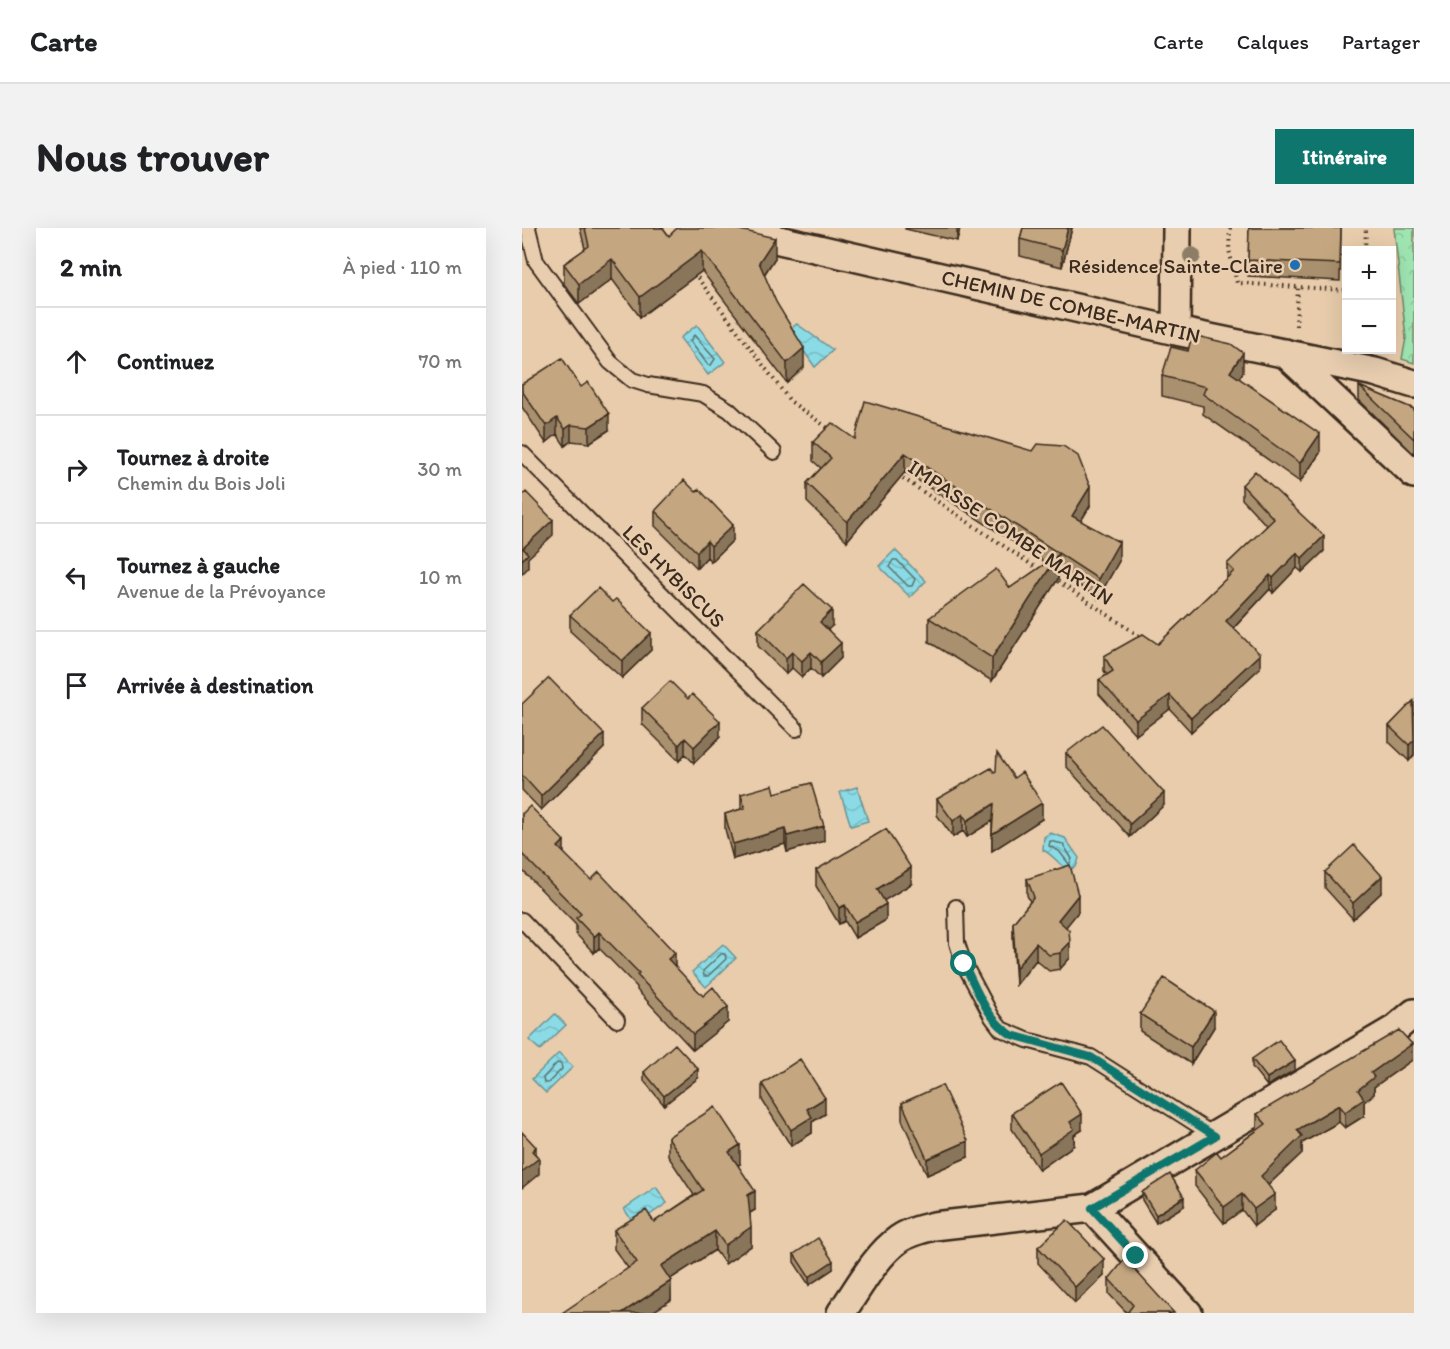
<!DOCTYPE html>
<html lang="fr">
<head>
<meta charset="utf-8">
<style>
  :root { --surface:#fff; --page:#f2f2f2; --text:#202124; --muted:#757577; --line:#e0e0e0; --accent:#0f766e }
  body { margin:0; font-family:Itim,sans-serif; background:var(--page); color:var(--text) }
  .controls { position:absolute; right:18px; top:18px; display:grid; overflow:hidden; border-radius:0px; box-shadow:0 6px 24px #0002 }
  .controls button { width:54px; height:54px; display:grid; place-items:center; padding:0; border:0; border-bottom:2px solid var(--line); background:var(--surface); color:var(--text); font:30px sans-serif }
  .stop { position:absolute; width:18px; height:18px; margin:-14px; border:4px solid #0f766e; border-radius:50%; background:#fff }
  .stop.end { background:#0f766e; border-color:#fff; box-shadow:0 2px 6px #0008 }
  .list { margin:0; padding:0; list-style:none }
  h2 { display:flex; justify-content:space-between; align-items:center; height:78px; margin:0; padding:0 24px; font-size:26px }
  h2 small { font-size:20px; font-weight:400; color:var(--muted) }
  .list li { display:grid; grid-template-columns:39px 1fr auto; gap:18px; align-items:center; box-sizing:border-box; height:108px; padding:0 24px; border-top:2px solid var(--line) }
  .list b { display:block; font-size:22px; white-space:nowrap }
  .list p { margin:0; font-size:20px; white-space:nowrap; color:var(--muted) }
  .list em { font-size:20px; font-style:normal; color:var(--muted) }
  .icon { flex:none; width:33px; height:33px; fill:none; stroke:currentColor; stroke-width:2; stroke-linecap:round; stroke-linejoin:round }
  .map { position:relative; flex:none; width:892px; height:1085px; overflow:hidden; border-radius:0px }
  header { display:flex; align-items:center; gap:36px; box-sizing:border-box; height:84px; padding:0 30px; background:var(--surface); border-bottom:2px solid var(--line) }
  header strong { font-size:28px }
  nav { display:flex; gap:33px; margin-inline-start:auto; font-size:21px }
  .intro { display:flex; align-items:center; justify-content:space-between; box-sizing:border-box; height:144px; padding:0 36px }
  h1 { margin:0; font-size:42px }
  .button { padding:15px 27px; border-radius:0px; background:var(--accent); color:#fff; font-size:21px; font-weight:700 }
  main { display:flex; gap:36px; padding:0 36px }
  aside { flex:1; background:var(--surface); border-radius:0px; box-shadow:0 6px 24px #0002 }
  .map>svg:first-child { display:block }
</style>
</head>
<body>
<header>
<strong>Carte</strong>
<nav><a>Carte</a><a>Calques</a><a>Partager</a></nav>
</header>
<div class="intro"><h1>Nous trouver</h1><a class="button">Itinéraire</a></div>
<main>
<aside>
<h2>2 min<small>À pied · 110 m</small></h2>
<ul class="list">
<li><svg class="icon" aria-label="ahead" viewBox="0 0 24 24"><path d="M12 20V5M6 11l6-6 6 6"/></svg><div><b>Continuez</b></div><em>70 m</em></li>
<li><svg class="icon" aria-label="right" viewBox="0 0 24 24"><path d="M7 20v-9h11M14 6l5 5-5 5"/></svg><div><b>Tournez à droite</b><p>Chemin du Bois Joli</p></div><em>30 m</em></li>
<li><svg class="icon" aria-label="left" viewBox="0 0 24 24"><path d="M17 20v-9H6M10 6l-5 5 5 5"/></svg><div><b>Tournez à gauche</b><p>Avenue de la Prévoyance</p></div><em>10 m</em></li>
<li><svg class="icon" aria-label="arrive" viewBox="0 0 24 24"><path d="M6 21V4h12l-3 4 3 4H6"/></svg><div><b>Arrivée à destination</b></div></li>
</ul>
</aside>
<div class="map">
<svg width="892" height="1085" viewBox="0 0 892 1085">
  <defs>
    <pattern id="forest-crowns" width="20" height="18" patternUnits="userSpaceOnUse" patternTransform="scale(1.5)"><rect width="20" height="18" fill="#9fe5b2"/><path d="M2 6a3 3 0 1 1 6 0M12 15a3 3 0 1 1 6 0" fill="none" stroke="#8ac599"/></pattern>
    <pattern id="water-waves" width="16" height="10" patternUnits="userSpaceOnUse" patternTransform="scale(1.5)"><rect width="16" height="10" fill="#8adbe5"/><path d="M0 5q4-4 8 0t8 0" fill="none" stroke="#78bcc4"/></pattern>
  </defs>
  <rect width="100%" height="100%" fill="#e8ccab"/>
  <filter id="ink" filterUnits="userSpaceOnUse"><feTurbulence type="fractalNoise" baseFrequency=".0167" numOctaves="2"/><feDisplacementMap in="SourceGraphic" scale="12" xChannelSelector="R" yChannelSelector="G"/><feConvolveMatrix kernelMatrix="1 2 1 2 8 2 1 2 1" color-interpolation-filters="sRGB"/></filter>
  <g filter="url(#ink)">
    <path fill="url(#forest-crowns)" stroke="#6d8868" stroke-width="1.5" d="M872,0H892V135L880,131L884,110Z"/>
    <path fill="url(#water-waves)" stroke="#6a9495" stroke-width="1.5" d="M275,96L311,122L293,139L267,102Z
      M175,97L203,134L186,147L158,110Z
      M373,322L404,353L388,369L357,338Z
      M335,559L346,593L329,598L318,564Z
      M528,605L543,610L557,630L554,639C540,646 535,628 521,622L522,609Z
      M201,716L214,730L184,759L170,744Z
      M33,786L44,797L18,822L7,812Z
      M37,825L51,839L24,865L10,851Z
      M134,959L145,975L113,997L102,981Z"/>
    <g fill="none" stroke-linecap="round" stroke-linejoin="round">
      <path stroke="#5b716e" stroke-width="1.5" d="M172,107L193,131L189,137H186L168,113Z
        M371,332H375L393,351L390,358H386L367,339Z
        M547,636L537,623L527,618L528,613L541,616L550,631L548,635
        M199,726H203L204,731L186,748H182L181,743Z
        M35,835L39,836L40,841L26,855H22L21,850Z"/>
      <defs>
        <path id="service" d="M6,0L14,33L88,134L110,152L126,157L181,166L207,182L252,224
          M0,225L274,501
          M434,679L435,715L442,736L470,789L479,801L505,812L569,829L693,908
          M0,692L95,792"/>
        <path id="minor" d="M205,0L654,103L853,144L892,156
          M654,103L655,0
          M763,125L892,246
          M570,980L666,1085
          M319,1085C336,1061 353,1028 377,1011C387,1004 400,1001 412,998L570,980L873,801L892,785"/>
      </defs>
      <use href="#service" stroke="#3b2a1e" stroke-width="18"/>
      <use href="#minor" stroke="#3b2a1e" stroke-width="32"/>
      <path stroke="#3b2a1e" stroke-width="4" stroke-dasharray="1.5 4.5" stroke-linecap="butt" d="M708,0L707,22L715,55L822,62L824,59
        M843,22L844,0
        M172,45L268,173L310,203
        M774,98L776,59
        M376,247L519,343
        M531,350L619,409"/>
      <use href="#service" stroke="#e8cdaf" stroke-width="14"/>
      <use href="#minor" stroke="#e8cdaf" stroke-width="27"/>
    </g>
    <circle fill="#8e7d66" cx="670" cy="28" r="9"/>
    <path fill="#a9906e" stroke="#3b2a1e" stroke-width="1.5" d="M58,0H141L147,8L253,30L242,47L282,139L265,155L180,43L118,89L90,51L57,76L42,56V36L63,21Z
      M383,0H438L435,13L383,1Z
      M501,0H550L540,39L498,28V11Z
      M727,0H819L818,53L726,48Z
      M721,144L717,150L798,225L778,254L681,186V178L640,168V148Z
      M0,156L87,202L67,215L49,213L43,218L35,206L24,215L0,179Z
      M837,158L892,181V226L837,172Z
      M333,211L568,278L559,293L597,333L576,370L536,344V351L470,453L407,414V390L488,360L524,335L383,244L325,313L285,274V255L299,240L291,233V214Z
      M720,257L802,323L780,344L775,340L751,365L748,361L712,400L738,440L669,504L648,481L614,507L577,466V452L585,447L582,443V428L636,416L705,350V336L745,298L720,271Z
      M133,283L211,312L189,334L185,329L175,340L133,298Z
      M48,387L129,422L100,450L48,403Z
      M310,398L306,401L319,430L299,450L289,440L280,449L270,440L264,446L236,418V402Z
      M166,471L198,509L172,535L163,526L157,533L120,496V480Z
      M892,473V527L887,533L867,514V498Z
      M0,476L82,520L19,582L0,562Z
      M544,525L642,577L608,609L544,538Z
      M472,544L520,591L470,623V593L445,609L441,603L431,609L415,587V571Z
      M253,565L302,613L265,624L263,616L211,631L203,601V586L219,581V566Z
      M0,586L42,626L206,794L171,822L115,762V759L77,720L72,725L54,706V697L0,642Z
      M294,642L389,656L362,672L364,692L333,710L323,693L317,696L294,658Z
      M803,644L860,664L831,691L803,660Z
      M505,651L556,684L543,699L548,730L538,741L527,743L514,732L494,757L491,711V695L508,674L505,667Z
      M618,786L692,799L669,836L618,803Z
      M730,831L773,842L745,858L730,839Z
      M890,832L852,859V866L842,874V888L823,900L817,894L780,915V925L746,957L753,982L732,998L720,982L702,995L673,958V942L699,929L735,902V886Z
      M122,844L176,850L142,877L122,853Z
      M240,856L303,886L290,894V905L269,918L240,872Z
      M380,875L446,929L405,947L380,892Z
      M490,885L560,902L552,907V917L517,942L490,901Z
      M146,909L218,936L216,937L233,982L228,985L229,1018L203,1036L193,1022L148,1051L149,1072L106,1040L92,1021V1002L132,994L172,967L146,928Z
      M620,964L662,978L634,995L620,972Z
      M516,1019L582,1048L553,1075L516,1035Z
      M272,1026L311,1041L287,1057L272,1034Z
      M587,1051L652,1085H605L587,1066Z"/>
    <path fill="#89755a" stroke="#3b2a1e" stroke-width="1.5" d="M435,0H438L435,13Z
      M546,0H550L540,39V22Z
      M253,10V30L237,54V34Z
      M180,23V43L118,89V69Z
      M90,31V51L57,76V56Z
      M282,120V139L265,155V135Z
      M721,125V144L708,164V144Z
      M87,186V202L67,215V199Z
      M35,190V206L24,215V198Z
      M49,197V213L43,218V201Z
      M798,206V225L778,254V235Z
      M383,225V244L325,313V294Z
      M568,259V278L550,307V288Z
      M31,292V307L6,330V340L0,346V332L1,320Z
      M211,297V312L189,334V318Z
      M802,308V323L780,344V330Z
      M185,313V329L175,340V324Z
      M597,314V333L576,370V351Z
      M775,325V340L751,365V350Z
      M536,327V351L470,453V430Z
      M748,347V361L704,408V393Z
      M310,382V398L298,409V394Z
      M129,405V422L100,450V433Z
      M319,415V430L299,450V434Z
      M270,424V440L264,446V430Z
      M289,424V440L280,449V433Z
      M738,426V440L669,504V490Z
      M648,467V481L614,507V492Z
      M198,493V509L172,535V519Z
      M82,506V520L19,582V568Z
      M163,510V526L157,533V517Z
      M892,512V527L887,533V517Z
      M642,565V577L608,609V596Z
      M520,575V591L470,623V606Z
      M472,576V592L445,609V593Z
      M441,586V603L431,609V593Z
      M302,598V613L265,624V608Z
      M263,601V616L211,631V616Z
      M42,613V629L36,619Z
      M389,640V656L355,677V661Z
      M860,648V664L831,691V675Z
      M556,667V684L536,709V692Z
      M364,676V692L333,710V694Z
      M323,677V693L317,696V680Z
      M77,704V720L72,725V709Z
      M548,714V730L538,741V725Z
      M514,715V732L494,757V740Z
      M153,725V741L146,731Z
      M206,779V794L171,822V806Z
      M692,783V799L669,836V819Z
      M890,816V832L852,859V866L842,874V888L823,900V884L836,862L849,845Z
      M773,833V842L745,858V850Z
      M176,841V850L142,877V868Z
      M303,870V886L290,894V905L269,918V902L285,881Z
      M817,877V894L780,915V925L739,964V948L775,902Z
      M560,886V902L552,907V917L517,942V925L548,894Z
      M446,913V929L405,947V931Z
      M218,917V936L207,943V924Z
      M14,919V932L17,930V946L0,960V944L10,923Z
      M233,963V982L226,986V967Z
      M720,966V982L702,995V979Z
      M753,966V982L732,998V981Z
      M662,969V978L634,995V987Z
      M229,999V1018L203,1036V1017Z
      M193,1003V1022L139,1057V1038Z
      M582,1031V1048L553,1075V1059Z
      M311,1033V1041L287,1057V1049Z
      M149,1053V1072L129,1085H100Z"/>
    <path fill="#c4a780" stroke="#3b2a1e" stroke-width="1.5" d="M63,0H141L147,8L155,0H209L253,10L237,34L254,74L282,120L265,135L180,23L118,69L90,31L57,56L42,36L67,18Z
      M501,0H546L540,22L498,11Z
      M727,0H819L818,36L726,32Z
      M670,107L709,116L721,125L708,144L798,206L778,235L681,166L684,159L640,148L649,119L666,123Z
      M40,130L59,159L66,154L87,186L67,199L49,197L43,201L35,190L24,198L0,163V156Z
      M837,158L892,181V211Z
      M343,173L510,223L515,216L541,218L556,228L568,259L550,288L597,314L576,351L383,225L325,294L285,255L309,230L291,214L310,195L333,211Z
      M733,243L802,308L780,330L775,325L751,350L748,347L704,393L738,426L669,490L648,467L614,492L577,452L591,443L582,428L621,406L636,416L712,343L705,336L752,291L720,257Z
      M162,252L174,264L177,261L211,297L189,318L185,313L175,324L133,283Z
      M4,264L31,292L1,320L6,326L0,332V268Z
      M536,327L470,430L407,390L474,341L488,360Z
      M282,356L310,382L298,394L319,415L299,434L289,424L280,433L270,424L264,430L236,402Z
      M76,360L90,374L94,371L129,405L100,433L48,387Z
      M27,450L82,506L19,568L0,547V476Z
      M148,453L166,471L170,466L198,493L172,519L163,510L157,517L120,480Z
      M891,473L892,512L887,517L867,498Z
      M580,497L642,565L608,596L544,525Z
      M475,525L492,550L500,544L520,575L470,606L472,576L445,593L441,586L431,593L415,571L469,540L472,544L474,543Z
      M289,555L302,598L265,608L263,601L211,616L203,586L223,580L219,566L251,557L253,565Z
      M8,578L42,613L36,619L69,652L77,644L153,725L146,731L181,768L191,759L206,779L171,806L115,747L117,745L77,704L72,709L54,690L59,686L0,626V586Z
      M364,601L389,640L355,661L364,676L333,694L323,677L317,680L294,642Z
      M832,617L860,648L831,675L803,644Z
      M548,637L556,667L536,692L547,702L548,714L538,725L527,727L514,715L494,740L491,695L512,669L505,651Z
      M642,750L692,783L669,819L618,786Z
      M877,802L890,816L849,845L852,849L836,862L842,871L823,884L817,877L775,902L780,908L739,948L753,966L732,981L720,966L702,979L673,942L695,924L699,929L744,896L735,886Z
      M757,812L773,833L745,850L730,831Z
      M153,816L176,841L142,868L122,844Z
      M278,831L303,870L285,881L290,889L269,902L240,856Z
      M539,854L560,886L548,894L552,901L517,925L490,885Z
      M420,857L446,913L405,931L380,875Z
      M193,879L218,917L207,924L233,963L226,967L229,999L203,1017L193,1003L139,1038L149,1053L100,1085H40L115,1034L92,1002L124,982L132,994L181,962L146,909Z
      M0,904L14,919L10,923L17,930L0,944Z
      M648,946L662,969L634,987L620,964Z
      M545,992L582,1031L553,1059L516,1019Z
      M296,1010L311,1033L287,1049L272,1026Z
      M603,1031L652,1085H605L611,1077L587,1051Z"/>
  </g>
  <g fill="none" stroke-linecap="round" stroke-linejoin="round" filter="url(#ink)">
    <path stroke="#0f766e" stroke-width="8" d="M442,736C455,762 465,792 490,807L569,829L693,908L570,980L614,1028"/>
  </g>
  <circle fill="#1f6fb2" stroke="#e8cdaf" stroke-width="2" cx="773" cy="37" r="6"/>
  <g text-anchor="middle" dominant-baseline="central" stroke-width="5" stroke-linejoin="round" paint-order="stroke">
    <g font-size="21" fill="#3b2a1e" stroke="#e8cdaf" text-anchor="end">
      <text x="761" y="37">Résidence Sainte-Claire</text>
    </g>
    <g font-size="21" fill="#3b2a1e" stroke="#e8cdaf">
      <text transform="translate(549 78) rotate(13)">CHEMIN DE COMBE-MARTIN</text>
      <text transform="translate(489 304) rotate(34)">IMPASSE COMBE MARTIN</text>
      <text transform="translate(152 348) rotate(45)">LES HYBISCUS</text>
    </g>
  </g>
</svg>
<div class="controls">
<button>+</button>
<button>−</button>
</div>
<div class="stop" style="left:442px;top:736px"></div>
<div class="stop end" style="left:614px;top:1028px"></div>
</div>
</main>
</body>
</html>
